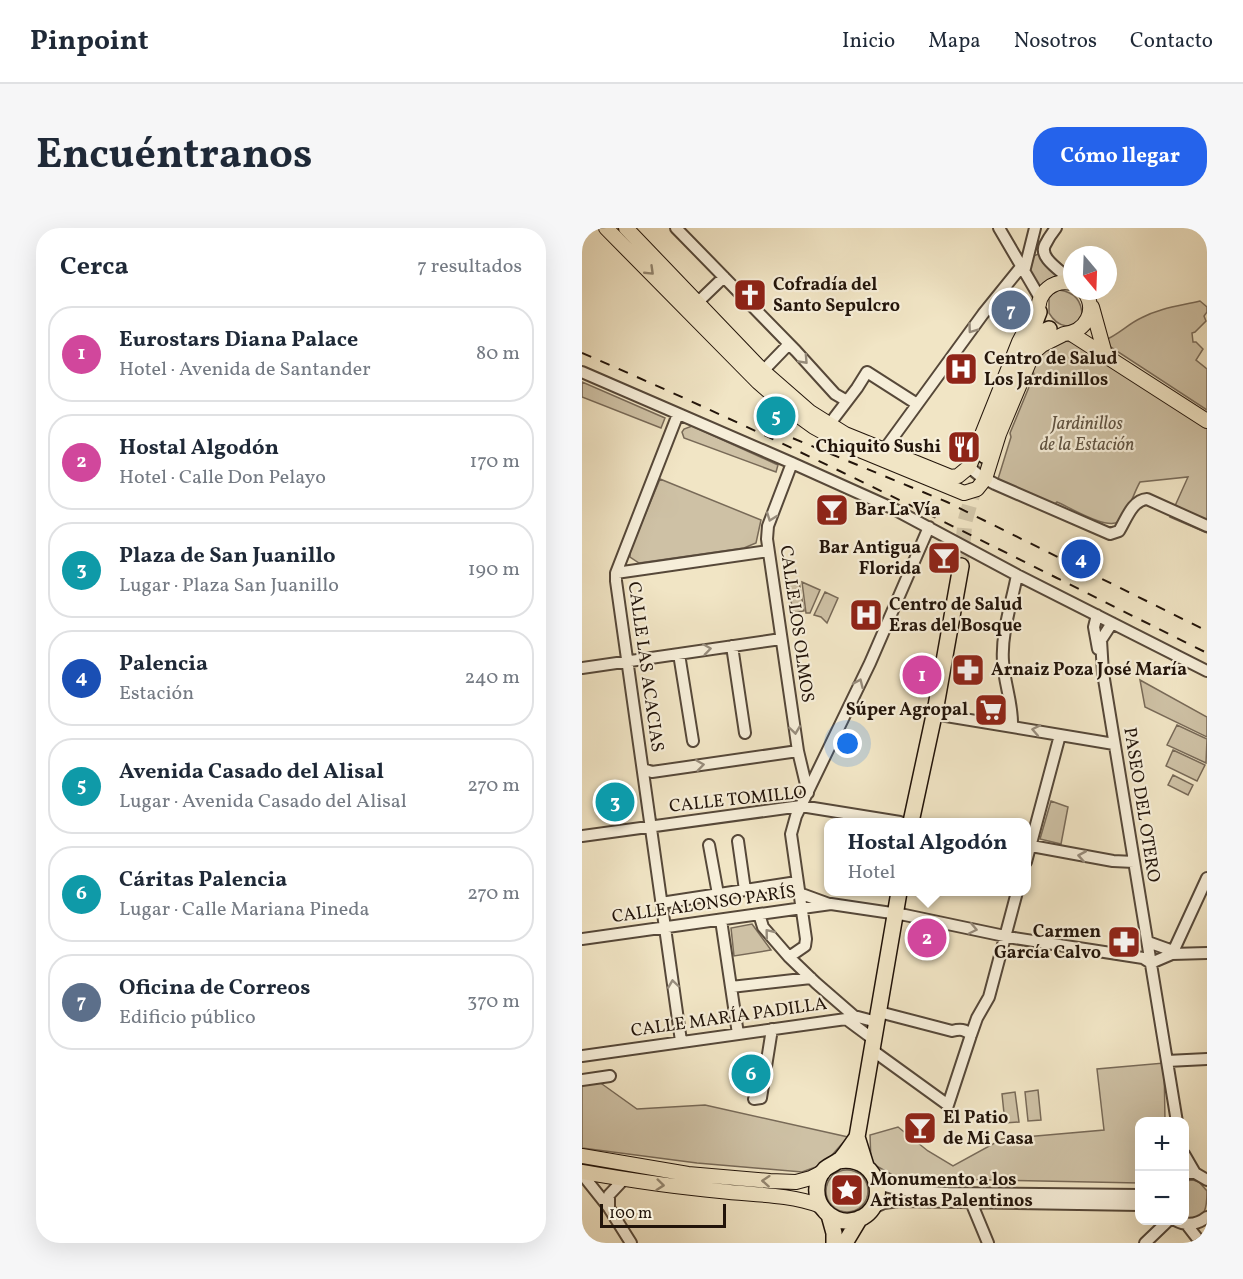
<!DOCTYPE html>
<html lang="es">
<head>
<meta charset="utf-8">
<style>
  :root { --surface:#fff; --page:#f6f6f7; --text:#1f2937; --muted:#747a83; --line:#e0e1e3; --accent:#2563eb }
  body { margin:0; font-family:Vollkorn,serif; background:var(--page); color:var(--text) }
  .controls { position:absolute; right:18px; bottom:18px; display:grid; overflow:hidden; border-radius:12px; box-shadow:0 6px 24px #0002 }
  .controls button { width:54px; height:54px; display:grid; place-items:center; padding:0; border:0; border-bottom:2px solid var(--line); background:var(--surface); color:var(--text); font:30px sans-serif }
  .compass { position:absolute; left:481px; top:18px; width:54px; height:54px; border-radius:50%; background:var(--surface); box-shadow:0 6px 24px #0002; rotate:161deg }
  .scale { position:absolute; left:18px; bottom:15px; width:126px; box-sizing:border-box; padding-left:6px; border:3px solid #22140a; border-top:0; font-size:16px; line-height:21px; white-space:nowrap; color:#22140a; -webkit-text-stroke:4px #f6eed9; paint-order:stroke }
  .you { position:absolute; left:266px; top:516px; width:21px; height:21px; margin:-15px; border:4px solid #fff; border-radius:50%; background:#1a73e8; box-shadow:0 0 0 9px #1a73e833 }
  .badge { display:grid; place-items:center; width:39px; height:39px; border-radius:50%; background:var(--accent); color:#fff; font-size:20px; font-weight:700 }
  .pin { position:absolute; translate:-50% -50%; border:3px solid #fff; box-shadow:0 2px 6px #0006 }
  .popup { position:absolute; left:242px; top:590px; width:207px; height:78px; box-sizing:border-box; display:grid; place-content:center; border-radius:12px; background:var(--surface); filter:drop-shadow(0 2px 4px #0005); font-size:20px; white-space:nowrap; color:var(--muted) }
  .popup b { font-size:22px; color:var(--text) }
  .popup::after { content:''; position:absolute; left:50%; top:100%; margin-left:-12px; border:12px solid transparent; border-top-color:var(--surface) }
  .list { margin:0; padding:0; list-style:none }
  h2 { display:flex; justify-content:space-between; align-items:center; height:78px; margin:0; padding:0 24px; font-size:26px }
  h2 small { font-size:20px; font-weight:400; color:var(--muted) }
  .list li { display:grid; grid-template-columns:39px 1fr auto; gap:18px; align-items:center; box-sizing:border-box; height:96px; margin:0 12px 12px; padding:0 12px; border:2px solid var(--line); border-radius:24px }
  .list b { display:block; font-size:22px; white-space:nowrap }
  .list p { margin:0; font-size:20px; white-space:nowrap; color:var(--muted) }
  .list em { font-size:20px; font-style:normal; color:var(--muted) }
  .map { position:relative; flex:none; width:625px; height:1015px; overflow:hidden; border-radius:24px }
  header { display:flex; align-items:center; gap:36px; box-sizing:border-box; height:84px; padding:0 30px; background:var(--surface); border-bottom:2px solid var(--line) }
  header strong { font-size:28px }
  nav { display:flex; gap:33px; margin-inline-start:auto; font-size:21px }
  .intro { display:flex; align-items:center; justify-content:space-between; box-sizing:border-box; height:144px; padding:0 36px }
  h1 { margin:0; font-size:42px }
  .button { padding:15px 27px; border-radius:24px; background:var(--accent); color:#fff; font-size:21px; font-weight:700 }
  main { display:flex; gap:36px; padding:0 36px }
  aside { flex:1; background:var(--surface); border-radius:24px; box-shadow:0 6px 24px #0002 }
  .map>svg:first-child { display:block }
</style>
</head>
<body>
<header>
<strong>Pinpoint</strong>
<nav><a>Inicio</a><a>Mapa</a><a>Nosotros</a><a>Contacto</a></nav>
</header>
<div class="intro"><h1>Encuéntranos</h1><a class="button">Cómo llegar</a></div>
<main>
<aside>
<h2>Cerca<small>7 resultados</small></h2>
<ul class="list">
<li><span class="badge" style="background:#d1479c">1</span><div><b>Eurostars Diana Palace</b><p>Hotel · Avenida de Santander</p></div><em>80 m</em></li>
<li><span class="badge" style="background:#d1479c">2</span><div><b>Hostal Algodón</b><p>Hotel · Calle Don Pelayo</p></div><em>170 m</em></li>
<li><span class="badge" style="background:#0f9aa8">3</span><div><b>Plaza de San Juanillo</b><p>Lugar · Plaza San Juanillo</p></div><em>190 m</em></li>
<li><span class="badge" style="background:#1a4fb4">4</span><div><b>Palencia</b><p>Estación</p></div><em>240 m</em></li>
<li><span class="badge" style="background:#0f9aa8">5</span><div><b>Avenida Casado del Alisal</b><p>Lugar · Avenida Casado del Alisal</p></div><em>270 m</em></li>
<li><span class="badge" style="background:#0f9aa8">6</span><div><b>Cáritas Palencia</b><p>Lugar · Calle Mariana Pineda</p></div><em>270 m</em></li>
<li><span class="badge" style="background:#5c6f8a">7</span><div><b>Oficina de Correos</b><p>Edificio público</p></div><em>370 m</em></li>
</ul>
</aside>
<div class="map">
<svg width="625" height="1015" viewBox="0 0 625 1015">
  <rect width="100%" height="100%" fill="#f1e5c5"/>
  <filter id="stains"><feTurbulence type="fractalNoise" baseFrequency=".00333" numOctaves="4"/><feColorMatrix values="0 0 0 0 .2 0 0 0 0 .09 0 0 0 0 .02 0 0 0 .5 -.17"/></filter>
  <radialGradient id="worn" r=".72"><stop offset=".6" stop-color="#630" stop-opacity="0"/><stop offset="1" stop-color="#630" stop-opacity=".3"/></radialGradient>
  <path fill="#cec1a5" stroke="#786a58" stroke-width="1.5" d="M459,25L476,48L466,53L457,61C449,50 447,42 449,29Z
    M477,62C492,64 500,73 500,88C491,103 476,100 467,85V70L470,66Z
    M618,73L625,79V84L622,88L624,93L613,104L610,105L611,114H614L621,121L614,132L625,141V182L524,116L523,112C536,107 546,96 559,90C578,80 597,78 618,73Z
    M482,113L493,114L625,199V305L588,289L606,249L558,254C551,266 547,284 537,293C526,303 487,279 475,274L472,277L416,251L429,209L428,205L452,147L450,139L454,125Z
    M0,154L83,190L79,200L0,169Z
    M110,198L196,237L194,244L102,210L100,204L102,201Z
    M78,251L179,292L174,315L162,320L57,335L48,329V323Z
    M217,353L222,383L211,385L206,354Z
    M220,354L238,362L228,385H224Z
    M243,364L256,370L245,395L239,389L232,387Z
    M558,452L625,489V509L563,479Z
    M595,497L625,511L624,535L585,517Z
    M591,522L623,537L615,553L584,538Z
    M591,547L611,557L606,567L586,557Z
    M469,573L486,579L479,616L458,611Z
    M170,696L189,722L152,728L149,700Z
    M582,835L583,893L558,894L557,955L316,950L289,935L288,907L316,899L346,923L371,938L420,911L522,902L515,841Z
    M13,851L55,881L123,877L266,909L242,936L220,944L115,935L0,920V854Z
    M456,862L459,892L446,893L443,864Z
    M433,864L437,894L423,895L420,866Z
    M244 963a21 21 0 1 1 42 0a21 21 0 1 1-42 0Z
    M611,952L617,954L625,963C625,980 624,993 603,990L602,953Z"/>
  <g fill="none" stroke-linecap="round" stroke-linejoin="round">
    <path stroke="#d2c6a9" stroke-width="15" stroke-dasharray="15 8" stroke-linecap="butt" d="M379,338L383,293L402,227"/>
    <defs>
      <path id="minor" d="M94,0L214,123L253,166L265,173
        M417,0L458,70
        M474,0C470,5 466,11 463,17C456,31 482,44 490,54
        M442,44L453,0
        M115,75L142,49
        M181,143L207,116
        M0,144L210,235L310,280L435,347L625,443
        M96,186L34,345V353L99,813
        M243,202L275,160L285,144L335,176
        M302,222L401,86L439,39
        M210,235L186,298L185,311L216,523L226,565
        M387,239L398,248L413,256L528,306L537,303C544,292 550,272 565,271L625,298
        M34,345L186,323
        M515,387L512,399L516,421
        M530,395L519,412L521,445L595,894
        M150,418L163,505
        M97,426L111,513
        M0,440L199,411
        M352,486L532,516
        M430,498C431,476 422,455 421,433C419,405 430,374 435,347
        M61,541L70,544L216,523
        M0,608L219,578L318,594
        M156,613L163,662
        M127,617L136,666
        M444,617L531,633L552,634
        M444,634L478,507
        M217,665L247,676
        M79,675L215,654
        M177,686L181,699L207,729L234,755L272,788L295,794
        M139,692L156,806
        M0,711L249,676L323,687L432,710L561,730L569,735
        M566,714L591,723
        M590,726L625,650
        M207,729L223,718L224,711L209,606L214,588L288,435L347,299
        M569,735L590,726L625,725
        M149,759L229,750
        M297,784L370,803C378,801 383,801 389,807
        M290,822L366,877L389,807L395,790L407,769L435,664
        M0,828L264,791L291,811
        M585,833L625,831
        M0,852L28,848
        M172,871L179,870L190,801
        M602,926L613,945
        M602,945H613L625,952
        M0,946L27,980L49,1015
        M294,952L303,958L318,962L366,965L558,967
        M389,974L406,1015
        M27,980V967L42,951
        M289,981L302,975L317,973L558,977
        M593,992C604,998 615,997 625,989
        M605,997L619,1015
        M563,1015L587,992"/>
      <path id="major" d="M24,0L176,154L207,181L232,199L263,216L382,265L395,261L403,251L417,206L451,125L460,117L482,106
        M44,0L181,143L228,184L263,206L369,249L376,248L387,239L437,114L457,76
        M510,79L523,126
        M456,83C456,64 471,51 490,55
        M488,105L625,193
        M482,106C504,104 516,82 502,63
        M0,928L106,946L188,953L214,954L229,950L241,944
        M0,944C46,952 92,959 138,963C173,967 206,966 239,978"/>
      <path id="highway" d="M445,118L458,105L467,101
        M402,227L457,84
        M329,594L354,478L379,338
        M256,933C302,925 310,988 268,993C259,994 249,990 243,983C232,972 232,952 243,941C248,937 254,935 259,931C265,924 270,916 275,909
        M284,938L275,909L317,664
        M247,987L252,1005V1015
        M263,1015L278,990"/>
    </defs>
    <use href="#minor" stroke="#564839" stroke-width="14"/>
    <use href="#major" stroke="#22140a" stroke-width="16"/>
    <use href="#highway" stroke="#22140a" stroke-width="18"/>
    <use href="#minor" stroke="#f6eed9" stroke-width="10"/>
    <use href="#major" stroke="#f1e5c5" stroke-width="14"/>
    <use href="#highway" stroke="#f1e5c5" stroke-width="15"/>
    <path stroke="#22140a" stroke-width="2" stroke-dasharray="10 10" stroke-linecap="butt" d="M0,125C212,216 418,322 625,425
      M174,195L365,274L625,403"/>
  </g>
  <defs><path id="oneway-chevron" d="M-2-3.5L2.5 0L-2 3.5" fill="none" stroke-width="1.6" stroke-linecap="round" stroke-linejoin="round" transform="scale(1.5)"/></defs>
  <g stroke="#948771">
    <use href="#oneway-chevron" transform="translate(68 43) rotate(44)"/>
    <use href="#oneway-chevron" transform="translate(184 953) rotate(-176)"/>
    <use href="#oneway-chevron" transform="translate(78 957) rotate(6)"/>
  </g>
  <g stroke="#978c7c">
    <use href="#oneway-chevron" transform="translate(390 101) rotate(126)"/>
    <use href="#oneway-chevron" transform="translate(222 132) rotate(47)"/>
    <use href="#oneway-chevron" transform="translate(189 289) rotate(110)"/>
    <use href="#oneway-chevron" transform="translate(125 421) rotate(-8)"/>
    <use href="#oneway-chevron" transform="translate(277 455) rotate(-66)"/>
    <use href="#oneway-chevron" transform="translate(213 502) rotate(82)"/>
    <use href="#oneway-chevron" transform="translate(454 502) rotate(-169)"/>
    <use href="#oneway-chevron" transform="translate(118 537) rotate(-8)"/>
    <use href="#oneway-chevron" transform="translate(500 628) rotate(-170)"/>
    <use href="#oneway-chevron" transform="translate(391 701) rotate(12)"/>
    <use href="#oneway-chevron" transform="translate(187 705) rotate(-129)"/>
    <use href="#oneway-chevron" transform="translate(91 756) rotate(-98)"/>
  </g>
  <defs>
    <symbol id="church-square" viewBox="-11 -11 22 22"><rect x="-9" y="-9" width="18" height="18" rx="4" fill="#8f2418" stroke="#f6eed9"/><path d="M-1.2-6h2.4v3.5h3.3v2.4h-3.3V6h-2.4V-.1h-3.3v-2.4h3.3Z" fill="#fff"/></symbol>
    <symbol id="hospital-square" viewBox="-11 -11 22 22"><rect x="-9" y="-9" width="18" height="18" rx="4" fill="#8f2418" stroke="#f6eed9"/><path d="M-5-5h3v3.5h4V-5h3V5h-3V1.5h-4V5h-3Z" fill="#fff"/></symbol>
    <symbol id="restaurant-square" viewBox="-11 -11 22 22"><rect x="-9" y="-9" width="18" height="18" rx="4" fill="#8f2418" stroke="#f6eed9"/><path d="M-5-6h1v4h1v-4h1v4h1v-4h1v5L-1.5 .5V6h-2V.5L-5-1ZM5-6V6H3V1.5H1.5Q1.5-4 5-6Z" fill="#fff"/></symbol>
    <symbol id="bar-square" viewBox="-11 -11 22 22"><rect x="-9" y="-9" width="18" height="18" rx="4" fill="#8f2418" stroke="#f6eed9"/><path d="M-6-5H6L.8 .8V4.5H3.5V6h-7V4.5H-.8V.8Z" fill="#fff"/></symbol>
    <symbol id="pharmacy-square" viewBox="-11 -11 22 22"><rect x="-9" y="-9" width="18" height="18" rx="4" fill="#8f2418" stroke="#f6eed9"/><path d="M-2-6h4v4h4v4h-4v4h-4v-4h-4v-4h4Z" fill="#fff"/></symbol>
    <symbol id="supermarket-square" viewBox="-11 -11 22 22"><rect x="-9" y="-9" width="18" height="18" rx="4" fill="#8f2418" stroke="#f6eed9"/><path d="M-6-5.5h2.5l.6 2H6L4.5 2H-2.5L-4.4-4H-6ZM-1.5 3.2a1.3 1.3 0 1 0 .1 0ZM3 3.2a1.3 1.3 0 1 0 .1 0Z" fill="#fff"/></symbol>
    <symbol id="sight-square" viewBox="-11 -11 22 22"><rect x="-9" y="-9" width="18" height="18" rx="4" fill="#8f2418" stroke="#f6eed9"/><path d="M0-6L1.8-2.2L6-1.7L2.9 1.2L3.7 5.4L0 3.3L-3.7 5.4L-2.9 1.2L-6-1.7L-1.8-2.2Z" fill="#fff"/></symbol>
  </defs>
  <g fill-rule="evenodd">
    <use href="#church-square" x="149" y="48" width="38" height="38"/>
    <use href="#hospital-square" x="360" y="122" width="38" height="38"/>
    <use href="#restaurant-square" x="363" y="200" width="38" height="38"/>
    <use href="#bar-square" x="231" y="263" width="38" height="38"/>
    <use href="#bar-square" x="343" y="311" width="38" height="38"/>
    <use href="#hospital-square" x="265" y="368" width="38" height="38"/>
    <use href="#pharmacy-square" x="367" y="423" width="38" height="38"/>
    <use href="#supermarket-square" x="390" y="463" width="38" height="38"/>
    <use href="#pharmacy-square" x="523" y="695" width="38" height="38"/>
    <use href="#bar-square" x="319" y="881" width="38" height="38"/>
    <use href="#sight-square" x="246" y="943" width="38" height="38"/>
  </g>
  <g text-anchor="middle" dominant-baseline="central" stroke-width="4.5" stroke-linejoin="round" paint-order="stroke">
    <g font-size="18" font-weight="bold" fill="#22140a" stroke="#f6eed9" text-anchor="start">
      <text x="191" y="57">Cofradía del<tspan x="191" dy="21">Santo Sepulcro</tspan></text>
      <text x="402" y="131">Centro de Salud<tspan x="402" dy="21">Los Jardinillos</tspan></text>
      <text x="359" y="219" text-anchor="end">Chiquito Sushi</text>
      <text x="273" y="282">Bar La Vía</text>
      <text x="339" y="320" text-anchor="end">Bar Antigua<tspan x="339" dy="21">Florida</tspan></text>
      <text x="307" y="377">Centro de Salud<tspan x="307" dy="21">Eras del Bosque</tspan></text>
      <text x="409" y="442">Arnaiz Poza José María</text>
      <text x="386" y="482" text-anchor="end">Súper Agropal</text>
      <text x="519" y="704" text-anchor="end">Carmen<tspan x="519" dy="21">García Calvo</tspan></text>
      <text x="361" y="890">El Patio<tspan x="361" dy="21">de Mi Casa</tspan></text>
      <text x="288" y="952">Monumento a los<tspan x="288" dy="21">Artistas Palentinos</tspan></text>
    </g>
    <g font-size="18" font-style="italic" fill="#5e5140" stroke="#f6eed9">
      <text x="505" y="196">Jardinillos<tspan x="505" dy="21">de la Estación</tspan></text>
    </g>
    <g font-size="18" fill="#22140a" stroke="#f6eed9">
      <text transform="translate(214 396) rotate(82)">CALLE LOS OLMOS</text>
      <text transform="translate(63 439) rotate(82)">CALLE LAS ACACIAS</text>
      <text transform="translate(156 572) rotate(-6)">CALLE TOMILLO</text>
      <text transform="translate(559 577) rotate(81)">PASEO DEL OTERO</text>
      <text transform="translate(122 677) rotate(-8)">CALLE ALONSO PARÍS</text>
      <text transform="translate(147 790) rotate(-8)">CALLE MARÍA PADILLA</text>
    </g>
  </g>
  <rect width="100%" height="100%" filter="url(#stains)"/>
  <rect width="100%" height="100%" fill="url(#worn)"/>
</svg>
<div class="controls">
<button>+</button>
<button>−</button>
</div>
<svg class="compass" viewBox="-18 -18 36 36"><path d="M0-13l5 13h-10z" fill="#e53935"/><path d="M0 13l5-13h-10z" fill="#747a83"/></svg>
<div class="scale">100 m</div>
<div class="you"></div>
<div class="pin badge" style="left:340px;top:447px;background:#d1479c">1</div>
<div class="pin badge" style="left:345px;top:710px;background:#d1479c">2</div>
<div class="popup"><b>Hostal Algodón</b>Hotel</div>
<div class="pin badge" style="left:33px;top:574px;background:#0f9aa8">3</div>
<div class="pin badge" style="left:499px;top:331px;background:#1a4fb4">4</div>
<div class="pin badge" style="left:194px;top:188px;background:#0f9aa8">5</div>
<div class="pin badge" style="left:169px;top:846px;background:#0f9aa8">6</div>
<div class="pin badge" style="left:429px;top:82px;background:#5c6f8a">7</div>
</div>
</main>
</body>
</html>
